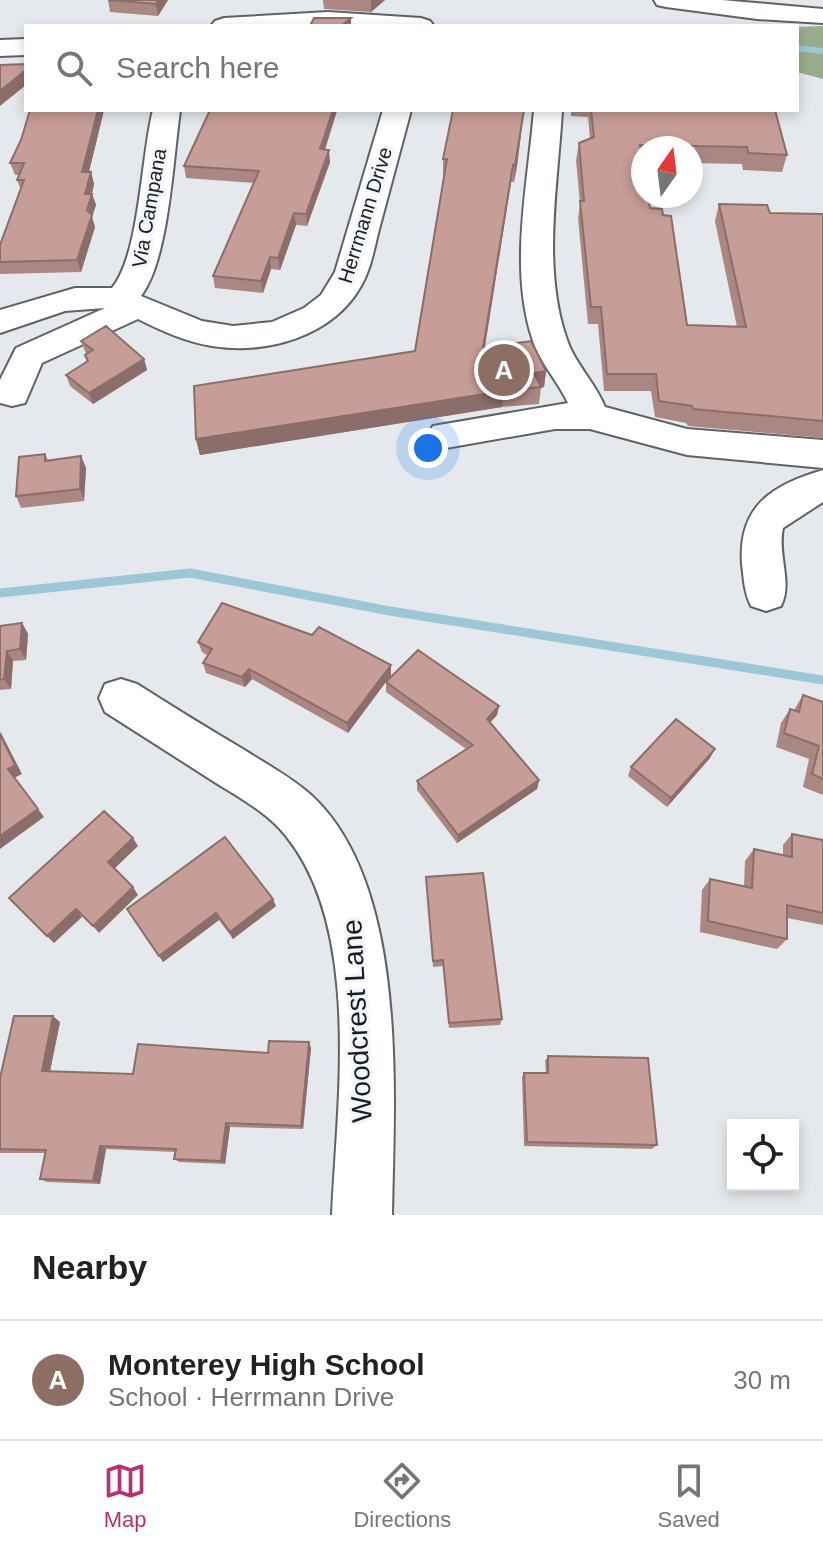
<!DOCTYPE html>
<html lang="en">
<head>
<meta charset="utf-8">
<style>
  :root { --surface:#fff; --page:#f6f6f6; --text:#222; --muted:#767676; --line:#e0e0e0; --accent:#b73070 }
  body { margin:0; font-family:Helvetica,sans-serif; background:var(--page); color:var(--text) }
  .controls { position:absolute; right:24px; bottom:24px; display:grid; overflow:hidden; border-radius:0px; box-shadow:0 4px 12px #0003 }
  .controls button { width:72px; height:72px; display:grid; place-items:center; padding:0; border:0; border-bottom:2px solid var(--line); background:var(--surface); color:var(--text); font:40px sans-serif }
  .compass { position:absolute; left:631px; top:136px; width:72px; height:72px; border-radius:50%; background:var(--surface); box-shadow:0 4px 12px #0003; rotate:14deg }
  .you { position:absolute; left:428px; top:448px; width:28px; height:28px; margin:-20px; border:6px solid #fff; border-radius:50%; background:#1a73e8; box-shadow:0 0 0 12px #1a73e833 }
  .badge { display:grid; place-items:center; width:52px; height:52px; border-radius:50%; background:var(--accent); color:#fff; font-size:26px; font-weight:700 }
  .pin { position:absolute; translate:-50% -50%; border:4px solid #fff; box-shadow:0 2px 8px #0006 }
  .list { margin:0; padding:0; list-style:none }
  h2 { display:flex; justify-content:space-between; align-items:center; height:104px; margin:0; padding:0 32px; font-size:34px }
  h2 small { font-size:26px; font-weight:400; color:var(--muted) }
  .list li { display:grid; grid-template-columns:52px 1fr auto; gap:24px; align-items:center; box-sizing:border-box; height:120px; padding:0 32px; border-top:2px solid var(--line) }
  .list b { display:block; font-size:30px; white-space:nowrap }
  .list p { margin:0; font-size:26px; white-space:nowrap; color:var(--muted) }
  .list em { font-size:26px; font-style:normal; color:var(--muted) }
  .icon { flex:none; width:44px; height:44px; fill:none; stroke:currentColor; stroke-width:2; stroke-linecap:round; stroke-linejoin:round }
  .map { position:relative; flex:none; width:823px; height:1215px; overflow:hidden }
  .search { position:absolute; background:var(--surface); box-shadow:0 4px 12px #0003; left:24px; right:24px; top:24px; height:88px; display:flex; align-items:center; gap:20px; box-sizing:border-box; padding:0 28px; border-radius:0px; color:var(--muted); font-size:30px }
  .sheet { height:224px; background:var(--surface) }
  nav { display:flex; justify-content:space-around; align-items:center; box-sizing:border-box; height:112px; border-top:2px solid var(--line); background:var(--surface); font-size:22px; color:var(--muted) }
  nav a { display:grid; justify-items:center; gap:4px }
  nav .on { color:var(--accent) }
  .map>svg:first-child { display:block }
</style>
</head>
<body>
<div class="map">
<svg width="823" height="1215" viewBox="0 0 823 1215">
  <rect width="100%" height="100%" fill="#e5e9ed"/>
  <path fill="#99ad8d" d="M823,26V79L797,72V27Z"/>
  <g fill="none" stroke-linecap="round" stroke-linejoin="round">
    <path stroke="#9bc7d7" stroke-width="6" d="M797,48L823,51"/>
    <path stroke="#9bc7d7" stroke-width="9" d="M0,593L190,573L390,611L823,680"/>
    <defs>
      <path id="minor" d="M654,0H722L823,9V23L757,19L666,7L657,5Z
        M328,12L421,18L430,21L434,26H211L215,21L224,18Z
        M26,39V55L0,56V40Z
        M153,110L180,111C173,159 169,259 141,296L202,321L233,326L272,322L304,308L321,295L335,272L383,110H411C401,147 391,185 381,222C375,243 372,267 361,286C333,336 267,355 212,346C186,342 162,331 138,319L42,363L25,403L12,406L0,403V380L16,348L105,308L65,311L0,333V310L75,288H112C140,254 141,156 153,110Z
        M534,110H562C558,184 542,266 566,337C574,363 595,382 605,407L687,429L823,440V468L687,455L590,429H555L446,448L433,444L428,435L433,426L568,403C558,381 539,362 532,338C509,266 528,184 534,110Z
        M823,470V502L783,528C777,555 793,582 781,606L766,611L751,606C744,592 744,579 742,564C738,506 772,485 823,470Z
        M121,679L137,684C173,707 209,729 246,751C268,765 292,778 311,795C409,885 394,1094 392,1215H332C337,1102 362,930 286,836C267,812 238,797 213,781C177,758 141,735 105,712L99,698L105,684Z"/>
    </defs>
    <use href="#minor" stroke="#5f6266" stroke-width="4"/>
    <use href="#minor" fill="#fff" fill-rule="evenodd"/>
  </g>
  <path fill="#ab8782" d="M108,0H168L158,16L110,12Z
    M323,0H385L371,12L324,9Z
    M30,110H104L89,172H91L94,184L92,194L96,205L92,217L95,227L81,272L0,274V245L21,190L17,180L19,175H15L10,163L21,140Z
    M210,110H344V111H337L325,150L330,162L307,226L296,225L280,270L271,269L263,293L215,288L213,276L254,183L186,178L184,166Z
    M453,110H524L517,166L514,182H511L485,347L546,371L544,387L541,388L539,404L502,407L200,455L196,439L415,351L444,176H443V159Z
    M571,110H775L787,155L782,172L743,170L742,164L691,163V148H643V196L650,208L687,325L737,327L715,221L719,204L770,213L823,214V438L688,426L686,423L655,417L651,391H604L598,324H588L578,218L580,204L576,160L579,143L590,139L588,117L571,116Z
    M81,341L144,359L147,370L93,404L70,386L66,375L87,362L85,355L86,354Z
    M45,454L48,460L81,456L86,468L84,501L21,508L16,496Z
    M22,623L28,634L26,660L13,661L11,689L0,690V626Z
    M198,642L391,665V675L348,733L252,679L245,687L206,673L203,663L208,656L202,652Z
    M386,682L499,706L497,715L490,723L539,780L537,789L457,843L417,790V781L466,749L386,692Z
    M803,695L823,702V795L803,787L809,759L776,747L781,723L790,709L794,710Z
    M710,758L667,807L628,776L631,767Z
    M792,834L823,840V925L787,918V939L777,949L700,932L702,890L710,879L744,886L745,861L754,849L783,855V845Z
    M225,837L276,906L233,939L219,920L163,962Z
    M426,877L502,1019L500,1025L449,1028L443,966L433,967Z
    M60,1022L50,1071L133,1074L268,1053L309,1042L311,1048L303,1129L230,1127L225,1164L179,1162L174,1159L175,1152L106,1149L100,1184L47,1182L40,1179L45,1153H0V1078Z
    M548,1056L657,1145L652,1149L524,1146L522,1077L524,1073H546L545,1061Z"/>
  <path fill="#8b6e6a" d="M158,0H168L158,16L156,4Z
    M371,0H385L371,12Z
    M351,18V26H341Z
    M26,70V85L0,106V91Z
    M98,110H104L86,184L82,172Z
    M333,110H337L321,161L320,149Z
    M524,110L517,166L514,182L515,165Z
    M329,150L330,162L307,226L306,214Z
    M513,165L511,182L482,364L483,348Z
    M91,172L94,184L89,205L85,194Z
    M92,194L96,205L92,217L95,227L81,272L77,260Z
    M294,213L296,225L280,270L278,258Z
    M270,257L271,269L263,293L261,281Z
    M144,359L147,370L93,404L89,393Z
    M546,371L544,387L532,388L534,373Z
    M504,391L502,407L200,455L196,439Z
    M81,456L86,468L84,501L80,489Z
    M22,623L28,634L26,660L20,649Z
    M7,651L13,661L11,689L4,679Z
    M391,665V675L348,733L347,723Z
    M249,669L252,679L245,687L242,677Z
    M499,706L497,715L485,728L487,719Z
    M0,731L22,774L14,778L8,769Z
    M715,749L710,758L667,807L671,798Z
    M539,780L537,789L457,843L458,835Z
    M38,809L44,817L0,849V836Z
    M133,838L138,846L113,870L108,862Z
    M133,887L138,895L99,933L93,926Z
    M273,899L276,906L233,939L230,932Z
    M76,909L82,917L54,943L47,936Z
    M216,913L219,920L163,962L159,956Z
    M53,1016L60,1022L49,1076L42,1071Z
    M309,1042L311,1048L303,1129L301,1126Z
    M226,1123L230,1127L225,1164L221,1161Z
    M100,1146L106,1149L100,1184L93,1181Z"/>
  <path fill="#c79d97" stroke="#8b6e6a" stroke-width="2" d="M108,0H158L156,4Z
    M314,18H351L341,26H310Z
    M26,64V70L0,91V65Z
    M30,110H98L82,172H91L85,194H92L87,210L92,215L77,260L0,262V245L24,180H17L24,163H10L21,140Z
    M210,110H333L320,149L329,150L306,214L294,213L278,258L270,257L261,281L213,276L259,171L184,166Z
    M453,110H524L515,165H513L483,348L531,341L546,371L534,373L541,387L504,391L196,439L194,386L415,351L447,159H443Z
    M591,110H775L787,155L748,153L747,147L640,145L643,163V196H648L650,208L662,209L663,215L671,216L687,325L746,327L719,204L767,205L770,213L823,214V421L693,409L692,406L659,401L656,374H607L601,307H591L580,201H584L579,143L594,137Z
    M106,326L144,359L89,393L66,375L88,361L85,355L93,350L81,341Z
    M45,454V461L81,456L80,489L16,496L19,457Z
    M222,603L312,635L319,627L391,665L347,723L249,669L242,677L203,663L212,649L198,642Z
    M22,623L20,649L7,651L4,679L0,680V626Z
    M418,650L499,706L487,719L539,780L458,835L417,781L473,745L386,682Z
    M803,695L823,702V779L812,774L819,746L784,733L790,709L799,712Z
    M676,719L715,749L671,798L631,767Z
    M0,734L15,765L8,769L38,809L0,836Z
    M104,811L133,838L108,862L133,887L93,926L76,909L47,936L9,898Z
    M792,834L823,840V913L787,905V939L708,921L710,879L752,888L754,849L792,857Z
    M225,837L273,899L230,932L216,913L159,956L127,909Z
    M483,873L502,1019L449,1023L443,960L433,961L426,877Z
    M14,1016H53L42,1071L133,1074L138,1044L268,1053L269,1041L309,1042L301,1126L226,1123L221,1161L174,1159L176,1149L100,1146L93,1181L40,1179L46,1150L0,1149V1078Z
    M548,1056L648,1058L657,1145L527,1142L524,1073H548Z"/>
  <g text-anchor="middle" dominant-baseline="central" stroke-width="7" stroke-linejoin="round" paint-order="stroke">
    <g font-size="20" fill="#1c1d1f" stroke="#f3f6fa">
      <text transform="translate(149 208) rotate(-80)">Via Campana</text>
      <text transform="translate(365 215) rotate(-73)">Herrmann Drive</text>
    </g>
    <g font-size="28" fill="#1c1d1f" stroke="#f3f6fa">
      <text transform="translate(357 1021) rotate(-93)">Woodcrest Lane</text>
    </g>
  </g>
</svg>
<div class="controls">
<button><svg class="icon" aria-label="locate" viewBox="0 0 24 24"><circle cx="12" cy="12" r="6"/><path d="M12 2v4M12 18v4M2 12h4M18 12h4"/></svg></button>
</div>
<svg class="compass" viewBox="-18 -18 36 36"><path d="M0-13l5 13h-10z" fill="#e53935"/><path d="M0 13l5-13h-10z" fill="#767676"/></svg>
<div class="you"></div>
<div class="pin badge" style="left:504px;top:370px;background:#8d6e63">A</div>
<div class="search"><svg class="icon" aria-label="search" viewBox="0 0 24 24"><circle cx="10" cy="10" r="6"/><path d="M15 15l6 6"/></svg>Search here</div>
</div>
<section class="sheet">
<h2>Nearby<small></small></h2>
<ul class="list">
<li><span class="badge" style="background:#8d6e63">A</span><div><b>Monterey High School</b><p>School · Herrmann Drive</p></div><em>30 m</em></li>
</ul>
</section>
<nav>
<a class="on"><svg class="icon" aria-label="map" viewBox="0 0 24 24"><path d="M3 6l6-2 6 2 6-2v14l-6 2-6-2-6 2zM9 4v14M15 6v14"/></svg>Map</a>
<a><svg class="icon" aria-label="directions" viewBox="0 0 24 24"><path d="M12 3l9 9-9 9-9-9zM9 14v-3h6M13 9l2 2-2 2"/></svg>Directions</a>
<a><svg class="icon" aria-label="saved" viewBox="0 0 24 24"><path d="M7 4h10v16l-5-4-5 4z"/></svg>Saved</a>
</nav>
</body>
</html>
